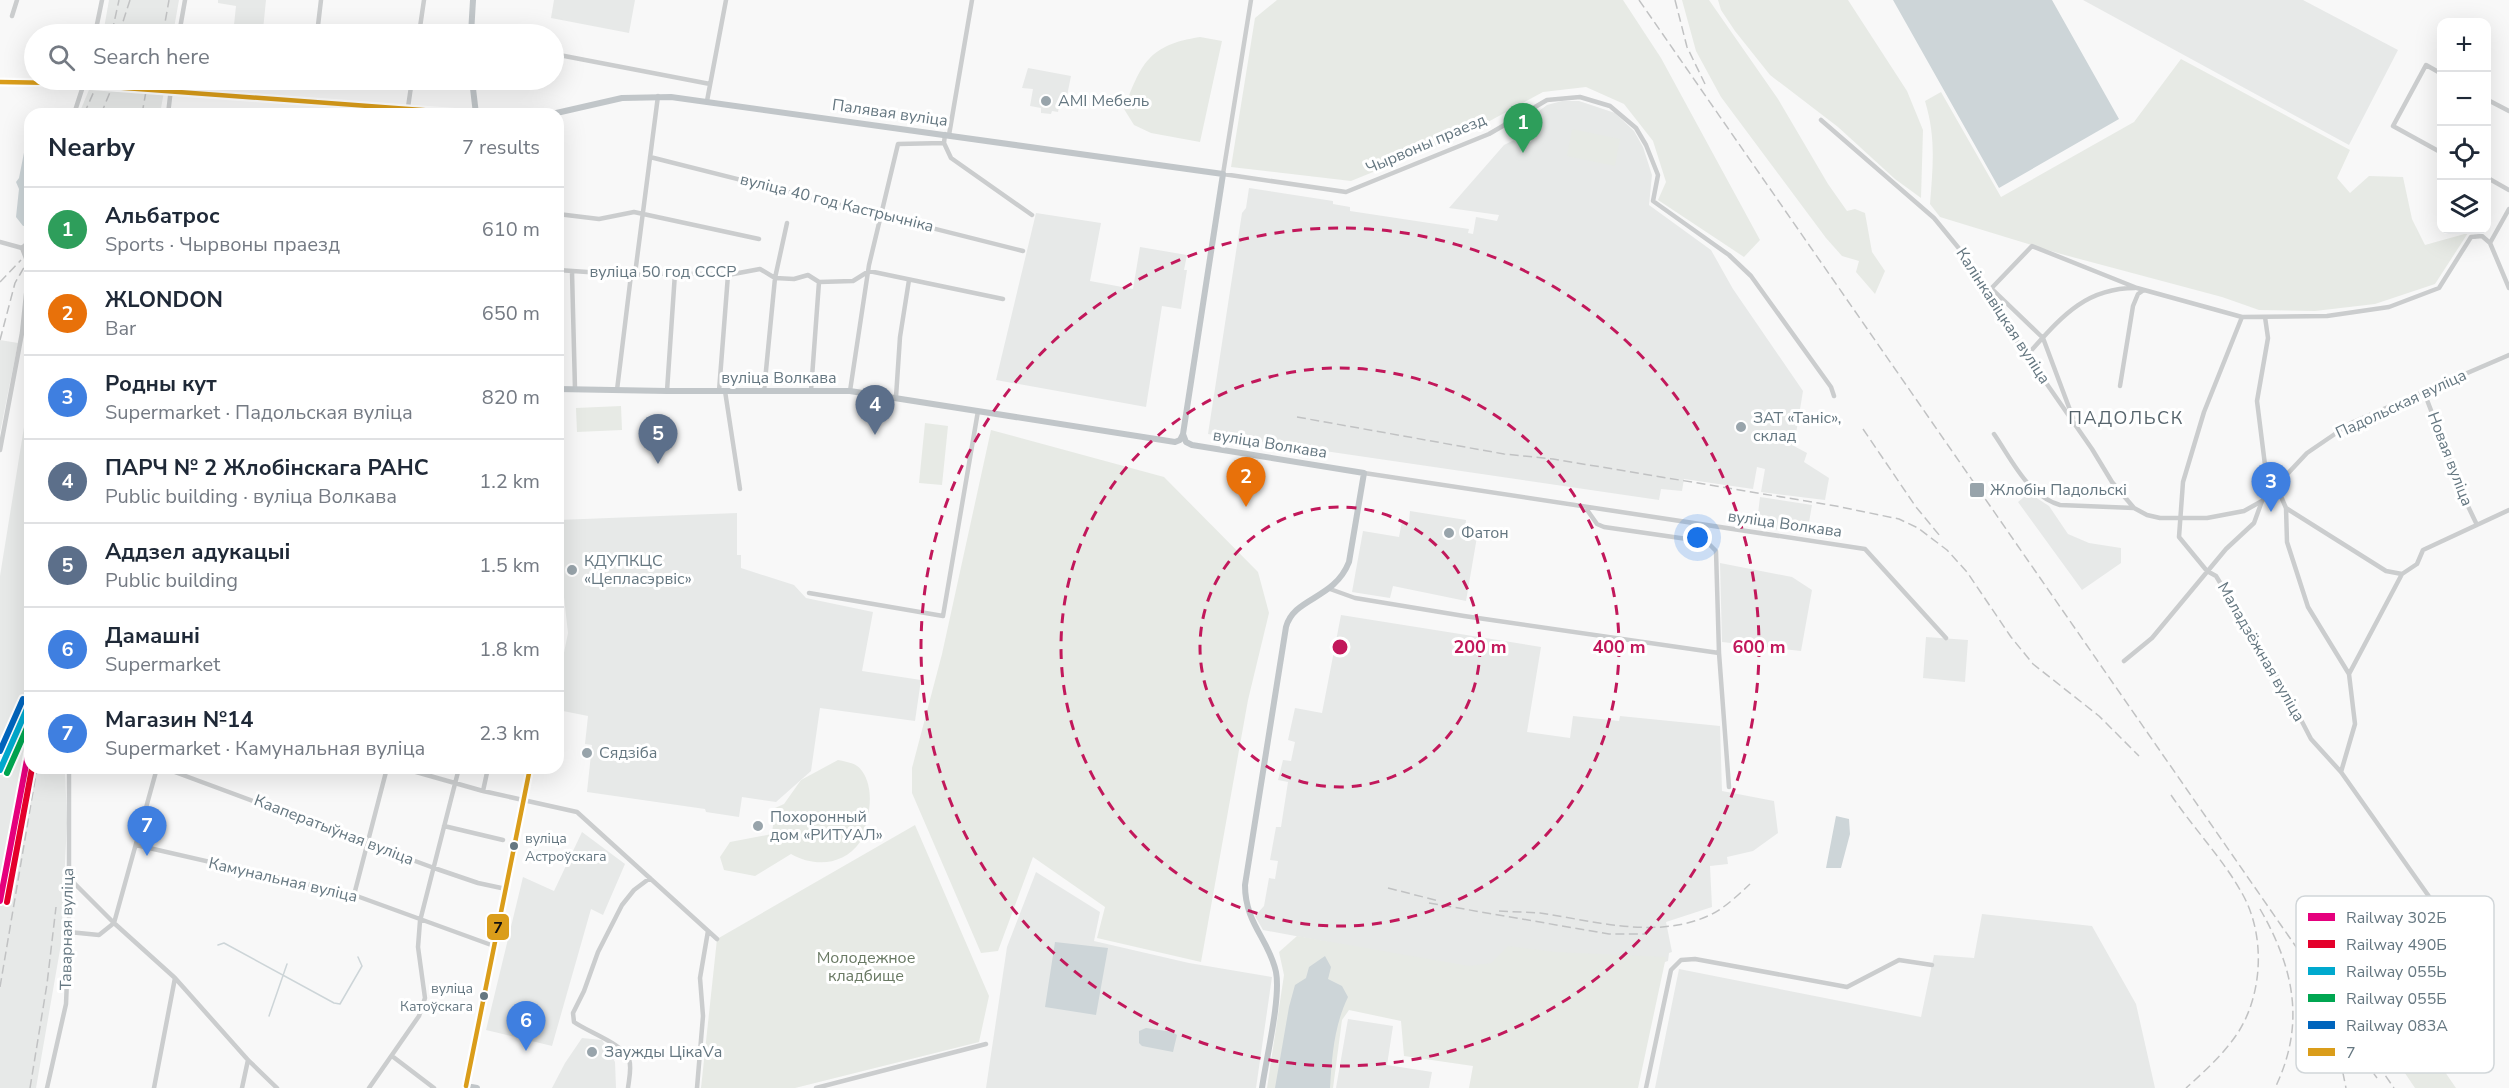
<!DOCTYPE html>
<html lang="en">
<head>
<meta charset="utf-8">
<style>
  :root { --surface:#fff; --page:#f2f2f3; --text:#1f2937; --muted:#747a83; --line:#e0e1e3; --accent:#2563eb }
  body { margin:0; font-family:"Nunito Sans",sans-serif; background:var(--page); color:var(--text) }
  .controls { position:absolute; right:18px; top:18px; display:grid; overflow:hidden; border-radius:12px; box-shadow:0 6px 24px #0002 }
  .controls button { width:54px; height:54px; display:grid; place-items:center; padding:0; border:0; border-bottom:2px solid var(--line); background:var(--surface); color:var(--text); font:30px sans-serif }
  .you { position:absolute; left:1698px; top:538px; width:21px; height:21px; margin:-15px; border:4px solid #fff; border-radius:50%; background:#1a73e8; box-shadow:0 0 0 9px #1a73e833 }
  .badge { display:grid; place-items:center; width:39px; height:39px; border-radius:50%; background:var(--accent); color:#fff; font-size:20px; font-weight:700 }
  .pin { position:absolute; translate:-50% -50px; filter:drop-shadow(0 2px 3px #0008) }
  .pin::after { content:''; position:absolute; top:32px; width:21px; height:18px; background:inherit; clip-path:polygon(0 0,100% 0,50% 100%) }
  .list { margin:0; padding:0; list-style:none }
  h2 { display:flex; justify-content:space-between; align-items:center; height:78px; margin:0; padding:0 24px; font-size:26px }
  h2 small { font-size:20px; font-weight:400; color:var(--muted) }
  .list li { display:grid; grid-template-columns:39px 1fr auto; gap:18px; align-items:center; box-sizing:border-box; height:84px; padding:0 24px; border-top:2px solid var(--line) }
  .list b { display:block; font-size:22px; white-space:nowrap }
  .list p { margin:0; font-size:20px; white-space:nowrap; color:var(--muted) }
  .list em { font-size:20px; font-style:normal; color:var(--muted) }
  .icon { flex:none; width:33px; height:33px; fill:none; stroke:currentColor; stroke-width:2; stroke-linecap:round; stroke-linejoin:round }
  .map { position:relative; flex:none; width:2509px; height:1088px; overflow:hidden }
  .search { position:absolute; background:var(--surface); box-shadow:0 6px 24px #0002; left:24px; top:24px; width:540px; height:66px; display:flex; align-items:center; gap:15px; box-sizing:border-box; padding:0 21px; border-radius:33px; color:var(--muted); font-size:22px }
  .panel { position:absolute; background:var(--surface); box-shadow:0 6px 24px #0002; left:24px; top:108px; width:540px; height:666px; border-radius:18px }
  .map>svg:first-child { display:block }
</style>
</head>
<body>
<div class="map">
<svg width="2509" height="1088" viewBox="0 0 2509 1088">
  <rect width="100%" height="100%" fill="#f8f8f8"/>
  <path fill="#e7e9e8" d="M109,0H179L173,34H103Z
    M218,0H266L263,30L234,25L236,6L218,3Z
    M554,0H635L629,33L551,18Z
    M2083,0H2303L2398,50L2349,145Z
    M1028,68L1071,76L1067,96L1061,95L1058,112L1052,111L1051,114L1041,113V108L1030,106L1033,89L1022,88Z
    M93,80H166L160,114H79Z
    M1562,101H1579L1615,113L1634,131L1643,147L1652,175L1649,205L1711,250L1733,289L1803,391L1794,446L1807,453L1804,462L1829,478L1825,500L1761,492L1765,469L1757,467L1753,489L1684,479L1682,491L1661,489L1659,500L1208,434L1242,213L1246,208L1249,188L1333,201V204L1350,207V211L1469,229L1468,233L1473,234L1476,217L1497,221L1499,215L1449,208L1504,145L1514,140L1531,142L1535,114L1547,105Z
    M1036,213L1101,223L1090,281L1133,289L1140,247L1187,255L1184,270H1187L1181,309L1162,306L1146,407L996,380Z
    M0,340L18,343L0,433Z
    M30,390V768H65L67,823L61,944L36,1088H0V576Z
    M2029,493L2049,506L2068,534L2089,543L2121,548V563L2082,590L2018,502Z
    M1760,497L1812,505L1807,534L1761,527L1757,522Z
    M1410,511L1466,520L1465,529L1478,531L1466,601L1393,586L1390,598L1352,592L1363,531L1399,537L1402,521L1409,522Z
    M737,513V555H741V568L794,585L806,598L873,612L862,671L921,680L915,721L820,708L811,771L776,802L742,797L739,817L706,812L705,809L587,792L592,745L585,744L588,716L558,710V682L568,633L558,544V520Z
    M1720,563L1792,577L1812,590L1801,651L1722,642Z
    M1341,615L1541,647L1527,732L1570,738L1573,716L1619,721L1620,716L1720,726L1722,791L1774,801L1778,833L1753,851L1727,857L1728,864L1710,866L1712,907L1666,922L1672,952L1669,953L1668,961L1662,963L1500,974L1263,930L1255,916L1264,906L1269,878L1275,879L1278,861L1270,860L1276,827H1281L1288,782L1278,780L1283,760L1291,761L1295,742L1288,740L1295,708L1322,713Z
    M1926,637L1968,640L1965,682L1923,678Z
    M582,832L625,864L603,915L591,909L552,1046L486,1030L523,877L554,891Z
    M1036,872L1100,912L1094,941L1189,963L1272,977L1256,1088H986L1007,947Z
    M1982,914L2092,926L2136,1004L2155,1088H1655L1679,969L1921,1017L1934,955L1974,958Z
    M1348,1019L1393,1026L1387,1065L1432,1072L1429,1088H1336Z
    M582,1038L602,1040L615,1062L616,1088H552L565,1063Z"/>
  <path fill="#e7eae5" d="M1277,0H1623L1661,58L1760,240L1744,257L1658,200L1666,182L1653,141L1624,104L1586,87L1543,92L1464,135L1351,181L1231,167L1255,18Z
    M1682,0H1709L1778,99L1828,184L1847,211L1855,209L1865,213L1872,252L1885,271L1875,294L1856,272L1859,261L1842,256L1826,238L1721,97L1696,51Z
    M1718,0H1848L1907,91L1923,130L1921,198L1895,179L1838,127L1770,75L1735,31L1721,10Z
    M1200,37L1222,41L1200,142L1151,133L1134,125L1124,109C1141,64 1148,45 1200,37Z
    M2181,59L2350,150L2337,178L2350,193L2369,176L2403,177L2412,219L2425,245L2468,233L2435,284L2375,304L2315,311L2259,310L2222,297L2061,254L1940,217L1930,204C1933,166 1936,137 1925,101L1941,92L2001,197L2134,122Z
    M1572,129L1620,139L1615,166L1567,156Z
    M621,406L622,430L577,432L576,408Z
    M925,423L948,426L942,485L919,483Z
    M991,430L1164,477L1258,572L1269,613L1248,700L1201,962L1097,938L1105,907L1033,857L998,951L981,953L912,793V768L942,654Z
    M838,760C847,762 857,763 862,771C872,785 871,805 867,820C865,827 864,836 860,842C843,866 814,867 791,854L755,876L724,870L720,857L730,842L772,834L775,808L784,804L801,780Z
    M915,825L989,996L979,1042L795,1088H701L717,939Z
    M1297,936L1469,966L1491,963L1508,946L1556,952L1666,957L1638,1088H1469L1473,1066L1404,1056L1401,1021L1349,1010L1342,1020L1333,1088H1267L1284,975L1279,952Z
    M2418,1033L2456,1088H2415L2390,1051Z"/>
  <path fill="#cdd5d8" d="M1893,0H2052L2119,119L1999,188Z
    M30,122V225L23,226L16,217L19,189L16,182L19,178Z
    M1836,816L1849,819L1850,834L1841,868H1826Z
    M1055,942L1108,948L1096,1015L1045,1007Z
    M1325,956L1331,967L1328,979L1342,986L1348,997C1334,1026 1332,1056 1330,1088H1275L1289,1007L1295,985L1306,978L1309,967Z
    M1146,1028L1173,1032L1177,1035L1173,1052L1142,1046L1139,1043V1031Z"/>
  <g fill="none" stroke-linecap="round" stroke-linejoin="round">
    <path stroke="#cdd5d8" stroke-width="1.5" d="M218,945L224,943L334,1003L340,1004L362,966L358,957
      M269,1016L287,964"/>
    <path stroke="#cbcdce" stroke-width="4.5" d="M1251,0L1223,174L1346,192L1489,134L1547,100L1580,97L1610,106L1636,128L1646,145L1658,175L1653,201L1729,255L1751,276L1831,387L1834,396
      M12,16L17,0
      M95,34L102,0
      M179,34L185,0
      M317,34L321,0
      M419,34L424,0
      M554,54L710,84
      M2442,74L2426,65L2393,126L2442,153
      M311,85L312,80
      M2486,99L2509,111
      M707,101L726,0
      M74,114L85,80
      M168,114L172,80
      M407,114L412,80
      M1821,120L1934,218L1971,263L1985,295L2092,449L2112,482L2134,508L2147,515L2160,518H2207L2244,511L2262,501
      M945,134L944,143L951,158L1032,215
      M949,135L972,0
      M650,157L1023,251
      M2486,177L2509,190
      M558,214L599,219L634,212L759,239
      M0,242L22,248
      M2490,243L2509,209
      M558,270L631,275L675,273L728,275L760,269L775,278L794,279L808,275L819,282L853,281L869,271L1003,299
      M572,272L575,389
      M635,274L658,96
      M1992,289L2043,338L2073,418
      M1985,295L2032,246L2137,288L2242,317L2327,316L2389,307L2439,288L2471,237L2482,236L2490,243L2509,288
      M2242,317L2204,412L2183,482L2179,537L2207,571L2216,576L2286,691L2311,739L2341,772L2452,929
      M2265,317L2268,338L2257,401L2266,473L2277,487L2286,508L2386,571L2402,574
      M2027,355C2059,320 2083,288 2135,288
      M2120,386L2133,306L2138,294L2144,290
      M617,390L631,275
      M667,391L675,273
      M719,391L728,275
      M725,391L740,489
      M764,391L775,278L787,223
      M811,391L819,282
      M850,391L869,265L898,144L944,143
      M2424,392L2466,502L2477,525
      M896,397L900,337L909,280
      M1994,434C2012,460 2028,496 2060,505L2134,508
      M0,450L22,333L29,266L22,248L30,241
      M1364,473L1865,549L1946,638
      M1585,507L1597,524L1604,527L1701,541L1707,542L1716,551L1719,653L1729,787
      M2286,508L2287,542L2308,607L2349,674L2355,724L2341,772
      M1330,589L1355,598L1464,616L1719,653
      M809,593L943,616L978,411
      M2124,661L2152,638L2226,549L2254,523L2262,501L2307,453L2351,423L2509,355
      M2349,674L2402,574L2417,564L2423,550L2509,510
      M164,768L434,868L478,883L506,889
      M402,768L483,791L577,812L717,939
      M483,791L488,768
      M444,826L503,840
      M136,845L354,895L494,946
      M68,877L114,923L175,978L248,1060L277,1088
      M354,895L387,768
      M69,932L99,935L114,923L157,768
      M392,1056L434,1088
      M47,1088L66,1004L69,932V768
      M154,1088L175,978
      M242,1088L248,1060
      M369,1088L419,1016L425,998L418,947L420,921L459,768
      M628,1088C629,1079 632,1068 629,1059C623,1044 588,1032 574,1022L573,1013L584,991L598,952L622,905L634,890L650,878
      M697,1088L703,1016L700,978L708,931
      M816,1088L986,1044
      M1646,1088L1671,970L1681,960L1695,959L1847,987L1899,960L1932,965"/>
    <path stroke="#c1c6c9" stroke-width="6" d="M471,34L473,0
      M472,80L476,114
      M0,82L57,83L481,114
      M552,114L622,98L671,97L1223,174L1183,434L1180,440L1175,442L850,391H667L558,389
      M1183,434L1186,442L1192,445L1364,473L1349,562C1334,600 1294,597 1286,627L1245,885C1245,924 1269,939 1276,972C1281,998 1266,1059 1262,1088
      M466,1086L477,1088
      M466,1088L530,768"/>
    <path stroke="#c1c2c3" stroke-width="1.5" stroke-dasharray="9 4.5" stroke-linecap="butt" d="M1639,0L2394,1088
      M1675,0L1687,47L1705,84
      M112,32L119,0
      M119,34L130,0
      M163,34L169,0
      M84,114L99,80
      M101,114L115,80
      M142,114L148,80
      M0,282L21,260
      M0,340L15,283L30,257
      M1297,417L1504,454L1553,459L1836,506L1899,519L1918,528L1947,550L1967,572L2011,637L2033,664L2099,716L2139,756
      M1863,429L1916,507L1940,536
      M2171,795C2194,829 2224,860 2243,895C2265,935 2263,992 2239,1031C2225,1053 2205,1071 2186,1088
      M1388,888L1439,901
      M1429,903L1609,934H1647
      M2260,909C2294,968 2306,1024 2275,1088
      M1499,911C1513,912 1527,912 1540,913C1595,921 1657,940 1710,915C1725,908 1738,895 1750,884
      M2312,984L2333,1024L2346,1088
      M0,987L37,768
      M2336,1017L2346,1037
      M2342,1030L2377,1078
      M30,1088L47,984L56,907"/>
    <defs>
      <path id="bus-1" d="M0,82L57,83L476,114
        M466,1086L530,768"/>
    </defs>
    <use href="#bus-1" stroke="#fff" stroke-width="9"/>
    <use href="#bus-1" stroke="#da9d1a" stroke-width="4.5"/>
    <defs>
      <path id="rail-1" d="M0,901L30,744"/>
      <path id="rail-2" d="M7,902L32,768"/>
      <path id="rail-3" d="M0,770L30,702"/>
      <path id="rail-4" d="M7,773L30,721"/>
      <path id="rail-5" d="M0,751L23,699"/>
    </defs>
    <use href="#rail-1" stroke="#fff" stroke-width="10"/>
    <use href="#rail-2" stroke="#fff" stroke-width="10"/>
    <use href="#rail-3" stroke="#fff" stroke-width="10"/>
    <use href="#rail-4" stroke="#fff" stroke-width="10"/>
    <use href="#rail-5" stroke="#fff" stroke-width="10"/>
    <use href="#rail-1" stroke="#e5007d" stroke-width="6"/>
    <use href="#rail-2" stroke="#e4002b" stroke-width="6"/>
    <use href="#rail-3" stroke="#00a9ce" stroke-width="6"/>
    <use href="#rail-4" stroke="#00a651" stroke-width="6"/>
    <use href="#rail-5" stroke="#0065bd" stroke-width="6"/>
  </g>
  <g fill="none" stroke="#c2185b" stroke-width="3" stroke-dasharray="10 8">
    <circle cx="1340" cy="647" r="140"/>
    <circle cx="1340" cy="647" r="279"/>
    <circle cx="1340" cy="647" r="419"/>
  </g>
  <g fill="#98a4ab" stroke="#fff" stroke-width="2">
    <circle cx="1046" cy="101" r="6"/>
    <circle cx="1741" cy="427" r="6"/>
    <rect x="1969" y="482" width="16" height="16" rx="3"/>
    <circle cx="1449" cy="533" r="6"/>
    <circle cx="572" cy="570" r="6"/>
    <circle cx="587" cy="753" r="6"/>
    <circle cx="758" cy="826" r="6"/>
    <circle cx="592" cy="1052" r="6"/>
  </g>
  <g fill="#657781" stroke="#fff" stroke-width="2">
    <circle cx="514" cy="846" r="5"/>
    <circle cx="484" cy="996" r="5"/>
  </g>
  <g text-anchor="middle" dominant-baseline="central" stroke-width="6" stroke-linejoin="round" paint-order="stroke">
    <g font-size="14" fill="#657781" stroke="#fff" text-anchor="start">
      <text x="525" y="838">вуліца<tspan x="525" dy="18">Астроўскага</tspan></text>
      <text x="473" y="988" text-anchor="end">вуліца<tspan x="473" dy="18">Катоўскага</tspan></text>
    </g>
    <g font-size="16" fill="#657781" stroke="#fff" text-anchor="start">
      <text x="1058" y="101">AMI Мебель</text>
      <text x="1753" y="418">ЗАТ «Таніс»,<tspan x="1753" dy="18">склад</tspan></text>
      <text x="1990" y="490">Жлобін Падольскі</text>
      <text x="1461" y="533">Фатон</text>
      <text x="584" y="561">КДУПКЦС<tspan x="584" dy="18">«Цепласэрвіс»</tspan></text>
      <text x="599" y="753">Сядзіба</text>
      <text x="770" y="817">Похоронный<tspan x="770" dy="18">дом «РИТУАЛ»</tspan></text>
      <text x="604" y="1052">Заужды ЦікаVа</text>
    </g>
    <g font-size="16" fill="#657781" stroke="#fff">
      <text transform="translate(890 113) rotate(8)">Палявая вуліца</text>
      <text transform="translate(1426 144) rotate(-23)">Чырвоны праезд</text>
      <text transform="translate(837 203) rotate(14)">вуліца 40 год Кастрычніка</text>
      <text x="663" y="272">вуліца 50 год СССР</text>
      <text transform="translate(2003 316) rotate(57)">Калінкавіцкая вуліца</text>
      <text x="779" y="378">вуліца Волкава</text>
      <text transform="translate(2401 404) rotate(-25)">Падольская вуліца</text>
      <text transform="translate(1270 444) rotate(9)">вуліца Волкава</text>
      <text transform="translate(2450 459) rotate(69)">Новая вуліца</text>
      <text transform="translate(1785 524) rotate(8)">вуліца Волкава</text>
      <text transform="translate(2261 652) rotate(60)">Маладзёжная вуліца</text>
      <text transform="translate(334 830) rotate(21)">Кааператыўная вуліца</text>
      <text transform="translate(283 880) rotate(13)">Камунальная вуліца</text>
      <text transform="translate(67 929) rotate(-89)">Таварная вуліца</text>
    </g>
    <g font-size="16" fill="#697963" stroke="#fff">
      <text x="866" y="958">Молодежное<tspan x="866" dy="18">кладбище</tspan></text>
    </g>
    <g font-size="18" letter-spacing="1.5" fill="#56646c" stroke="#fff">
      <text x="2126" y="418">ПАДОЛЬСК</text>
    </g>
  </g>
  <rect x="2296" y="896" width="198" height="177" rx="9" fill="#fff" stroke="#d1d6d9" stroke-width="1.5"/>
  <rect x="2308" y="913" width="27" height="8" fill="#e5007d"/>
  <rect x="2308" y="940" width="27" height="8" fill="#e4002b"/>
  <rect x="2308" y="967" width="27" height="8" fill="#00a9ce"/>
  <rect x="2308" y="994" width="27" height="8" fill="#00a651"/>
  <rect x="2308" y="1021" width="27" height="8" fill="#0065bd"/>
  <rect x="2308" y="1048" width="27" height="8" fill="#da9d1a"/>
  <g font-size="16" fill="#657781">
    <text x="2346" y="923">Railway 302Б</text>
    <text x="2346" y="950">Railway 490Б</text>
    <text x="2346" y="977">Railway 055Ь</text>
    <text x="2346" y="1004">Railway 055Б</text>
    <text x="2346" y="1031">Railway 083А</text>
    <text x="2346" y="1058">7</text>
  </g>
  <circle cx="1340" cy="647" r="9" fill="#c2185b" stroke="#fff" stroke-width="3"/>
  <g font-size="18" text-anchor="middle" font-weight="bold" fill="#c2185b" stroke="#fff" stroke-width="6" stroke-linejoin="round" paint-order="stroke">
    <text x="1480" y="653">200 m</text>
    <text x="1619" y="653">400 m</text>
    <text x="1759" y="653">600 m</text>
  </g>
  <rect stroke="#fff" stroke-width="2" x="486" y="913" width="24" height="28" rx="6" fill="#da9d1a"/>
  <g font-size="16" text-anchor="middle" font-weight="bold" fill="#111">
    <text x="498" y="933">7</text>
  </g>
</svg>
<div class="controls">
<button>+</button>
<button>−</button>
<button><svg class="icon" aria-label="locate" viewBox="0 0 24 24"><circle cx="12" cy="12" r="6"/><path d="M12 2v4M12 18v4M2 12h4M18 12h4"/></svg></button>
<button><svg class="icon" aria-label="layers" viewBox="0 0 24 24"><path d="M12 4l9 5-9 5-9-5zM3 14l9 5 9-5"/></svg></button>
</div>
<div class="you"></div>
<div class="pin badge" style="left:1523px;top:153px;background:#2e9e5b">1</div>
<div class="pin badge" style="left:1246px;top:507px;background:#e8710a">2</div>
<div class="pin badge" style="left:2271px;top:512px;background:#3f7fe0">3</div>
<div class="pin badge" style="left:875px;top:435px;background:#5c6f8a">4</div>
<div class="pin badge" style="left:658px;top:464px;background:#5c6f8a">5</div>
<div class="pin badge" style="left:526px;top:1051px;background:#3f7fe0">6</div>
<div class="pin badge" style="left:147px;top:856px;background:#3f7fe0">7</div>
<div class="search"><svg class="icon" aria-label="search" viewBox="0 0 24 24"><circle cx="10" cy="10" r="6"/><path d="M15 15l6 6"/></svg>Search here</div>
<section class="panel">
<h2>Nearby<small>7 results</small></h2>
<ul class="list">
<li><span class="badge" style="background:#2e9e5b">1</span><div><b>Альбатрос</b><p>Sports · Чырвоны праезд</p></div><em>610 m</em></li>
<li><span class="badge" style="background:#e8710a">2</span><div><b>ЖLONDON</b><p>Bar</p></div><em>650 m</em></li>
<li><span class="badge" style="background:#3f7fe0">3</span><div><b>Родны кут</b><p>Supermarket · Падольская вуліца</p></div><em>820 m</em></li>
<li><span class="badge" style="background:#5c6f8a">4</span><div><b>ПАРЧ № 2 Жлобінскага РАНС</b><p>Public building · вуліца Волкава</p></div><em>1.2 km</em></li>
<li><span class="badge" style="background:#5c6f8a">5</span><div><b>Аддзел адукацыі</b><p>Public building</p></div><em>1.5 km</em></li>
<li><span class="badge" style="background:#3f7fe0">6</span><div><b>Дамашні</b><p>Supermarket</p></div><em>1.8 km</em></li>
<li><span class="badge" style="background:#3f7fe0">7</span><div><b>Магазин №14</b><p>Supermarket · Камунальная вуліца</p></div><em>2.3 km</em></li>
</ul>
</section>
</div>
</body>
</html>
